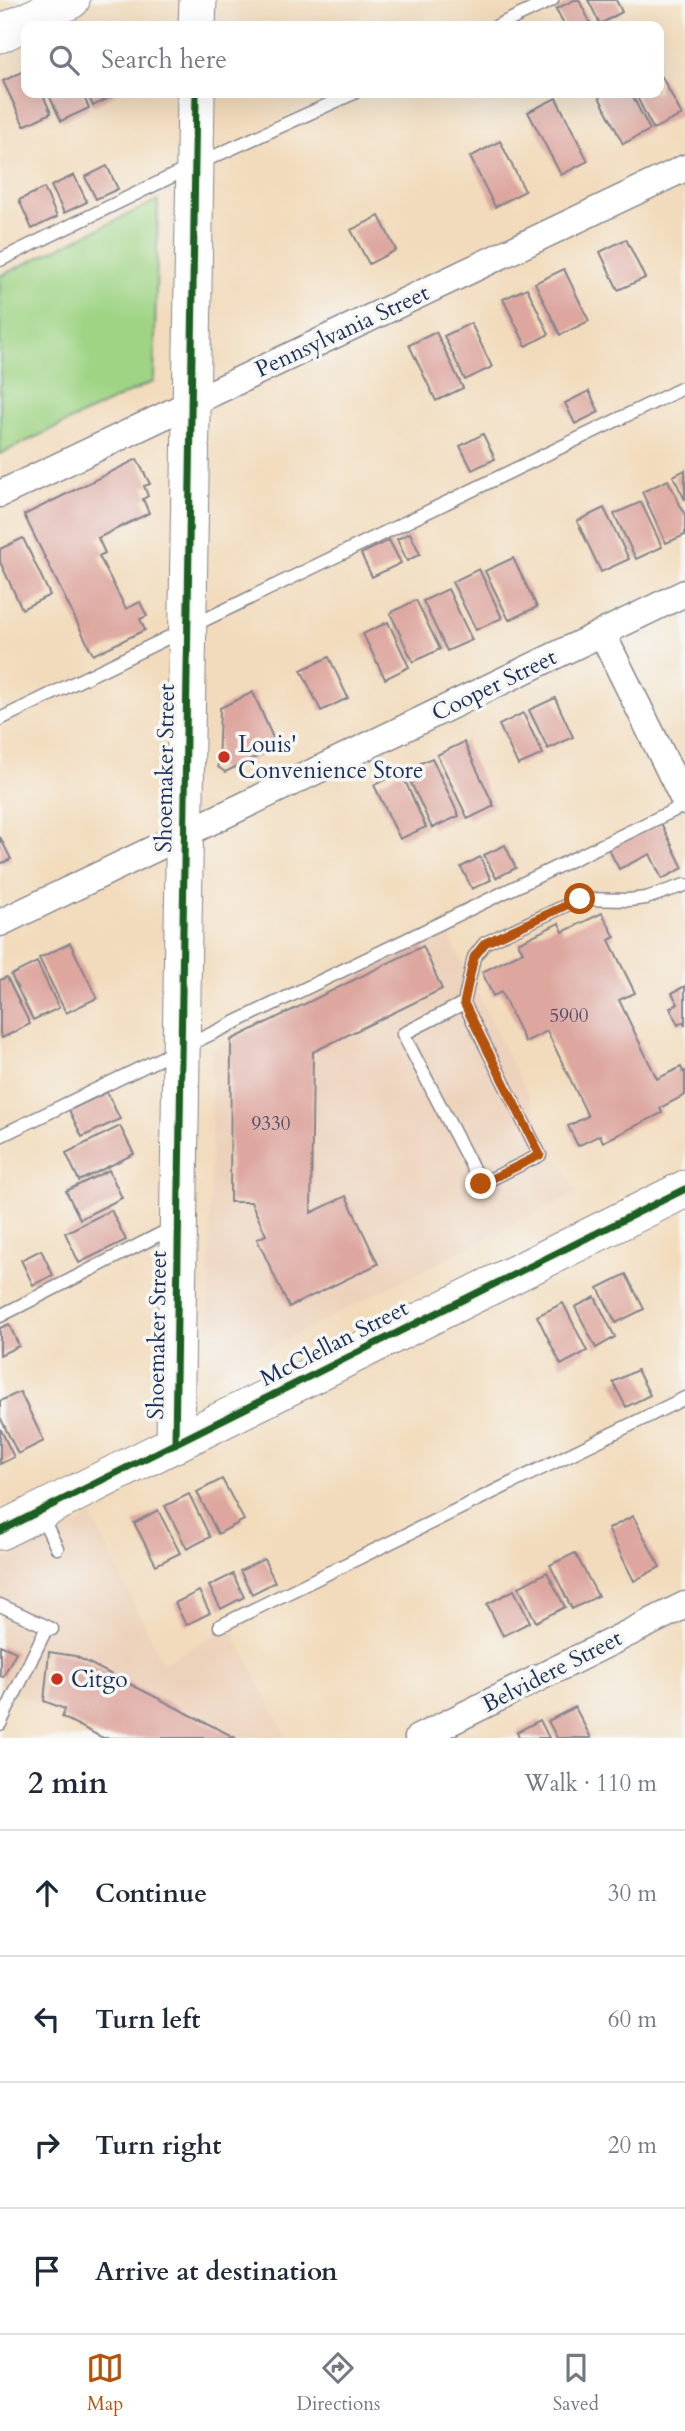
<!DOCTYPE html>
<html lang="en">
<head>
<meta charset="utf-8">
<style>
  :root { --surface:#fff; --page:#f2f2f3; --text:#1f2937; --muted:#747a83; --line:#e0e1e3; --accent:#b45309 }
  body { margin:0; font-family:Cardo,serif; background:var(--page); color:var(--text) }
  .stop { position:absolute; width:21px; height:21px; margin:-16px; border:5px solid #b45309; border-radius:50%; background:#fff }
  .stop.end { background:#b45309; border-color:#fff; box-shadow:0 2px 7px #0008 }
  .list { margin:0; padding:0; list-style:none }
  h2 { display:flex; justify-content:space-between; align-items:center; height:91px; margin:0; padding:0 28px; font-size:30px }
  h2 small { font-size:23px; font-weight:400; color:var(--muted) }
  .list li { display:grid; grid-template-columns:46px 1fr auto; gap:21px; align-items:center; box-sizing:border-box; height:126px; padding:0 28px; border-top:2px solid var(--line) }
  .list b { display:block; font-size:26px; white-space:nowrap }
  .list em { font-size:23px; font-style:normal; color:var(--muted) }
  .icon { flex:none; width:38px; height:38px; fill:none; stroke:currentColor; stroke-width:2; stroke-linecap:round; stroke-linejoin:round }
  .map { position:relative; flex:none; width:685px; height:1738px; overflow:hidden }
  .search { position:absolute; background:var(--surface); box-shadow:0 7px 28px #0002; left:21px; right:21px; top:21px; height:77px; display:flex; align-items:center; gap:18px; box-sizing:border-box; padding:0 24px; border-radius:14px; color:var(--muted); font-size:26px }
  .sheet { height:595px; background:var(--surface) }
  nav { display:flex; justify-content:space-around; align-items:center; box-sizing:border-box; height:98px; border-top:2px solid var(--line); background:var(--surface); font-size:19px; color:var(--muted) }
  nav a { display:grid; justify-items:center; gap:4px }
  nav .on { color:var(--accent) }
  .map>svg:first-child { display:block }
</style>
</head>
<body>
<div class="map">
<svg width="685" height="1738" viewBox="0 0 685 1738">
  <rect width="100%" height="100%" fill="#f6f6f2"/>
  <filter id="ink" filterUnits="userSpaceOnUse"><feTurbulence type="fractalNoise" baseFrequency=".0143" numOctaves="2"/><feDisplacementMap in="SourceGraphic" scale="14" xChannelSelector="R" yChannelSelector="G"/><feConvolveMatrix kernelMatrix="1 2 1 2 8 2 1 2 1" color-interpolation-filters="sRGB"/></filter>
  <filter id="wash" filterUnits="userSpaceOnUse"><feTurbulence type="fractalNoise" baseFrequency=".00686" numOctaves="4" result="noise"/><feDisplacementMap in="SourceGraphic" scale="28" xChannelSelector="R" yChannelSelector="G"/><feGaussianBlur stdDeviation="1.57" result="paint"/><feColorMatrix in="noise" values="0 0 0 0 0 0 0 0 0 0 0 0 0 0 0 0 0 1.4 0 .05"/><feComposite in="paint" operator="in"/></filter>
  <g filter="url(#wash)">
    <rect width="100%" height="100%" fill="#f2dbbc"/>
    <path fill="#edd2bb" d="M445,928L576,1193L208,1379L212,1049Z
      M92,1517L163,1663L230,1626L287,1738H104L0,1684V1562Z"/>
    <path fill="#9fd485" stroke="#5d8272" stroke-width="2" d="M158,200L154,381L0,454V276Z"/>
    <g id="blocks">
      <path fill="#dda69e" d="M574,0H579L590,22L583,26H565L556,9Z
        M588,0H616L622,12L600,24Z
        M26,70V93H42L51,113L24,126L3,81Z
        M662,77L682,115L653,129L635,93H659V79Z
        M48,93H82L89,108L61,121Z
        M87,93H114L115,95L93,106Z
        M597,93H631L650,130L623,144Z
        M556,98L588,161L561,175L528,112Z
        M500,141L525,191L495,207L470,157Z
        M107,166L118,189L96,199L85,177Z
        M74,175L87,202L64,213L51,186Z
        M44,188L57,217L32,229L19,200Z
        M379,216L396,250L369,264L351,230Z
        M626,239L645,278L618,290L600,252Z
        M564,269L589,321L560,335L535,283Z
        M527,288L549,334L526,346L503,299Z
        M471,323L492,367L465,380L444,336Z
        M436,332L463,388L436,401L409,345Z
        M589,391L599,412L575,424L565,403Z
        M483,434L495,459L472,470L460,446Z
        M137,459L150,484L144,486L148,496L143,499L149,513L98,538L105,553L99,556L126,609L140,602L147,616L140,619L145,630L93,655L24,515Z
        M685,470V500L673,476Z
        M668,480L685,515V535L666,543L642,492Z
        M641,502L662,547L636,559L614,514Z
        M604,508L629,559L601,572L577,521Z
        M410,533L420,554L407,561L397,539Z
        M23,538L50,595L22,609L0,562V549Z
        M389,540L401,563L372,577L361,554Z
        M513,558L537,607L509,620L485,571Z
        M479,569L502,618L476,630L452,582Z
        M448,589L472,640L447,651L423,601Z
        M416,600L440,649L413,662L390,613Z
        M388,622L409,667L385,679L363,634Z
        M329,657L348,698L321,711L301,670Z
        M253,692L277,747L225,772L218,767L220,708Z
        M555,698L573,737L548,749L529,710Z
        M523,713L543,754L518,765L499,725Z
        M464,742L494,806L468,819L437,755Z
        M432,758L459,816L432,828L405,770Z
        M401,772L426,827L400,839L374,785Z
        M661,823L683,868L662,879L650,854L619,869L608,848Z
        M0,837L11,859L0,864Z
        M505,845L516,868L496,878L484,855Z
        M480,857L491,880L472,889L461,867Z
        M602,913L615,937L609,940L635,993L619,1000L657,1079L681,1067L683,1072L685,1071V1095L660,1108L662,1113L603,1142L600,1135L578,1146L568,1126L588,1116L547,1031L525,1042L501,992L493,996L482,972L523,952L518,943L559,923L563,932Z
        M70,943L97,998L66,1013L39,958Z
        M423,946L442,989L313,1052L311,1213L346,1196L378,1264L289,1307L257,1239L266,1235L251,1202H230L231,1040Z
        M37,962L59,1008L33,1020L11,975Z
        M7,977L30,1024L2,1038L0,1033V980Z
        M685,986V1026L683,1022L678,1025L670,1008L678,1004L672,993Z
        M107,1092L120,1119L82,1137L69,1110Z
        M120,1126L134,1154L79,1181L66,1153Z
        M109,1170L122,1198L80,1219L66,1191Z
        M111,1210L126,1240L79,1263L65,1233Z
        M41,1250L53,1275L33,1285L21,1260Z
        M626,1274L644,1309L616,1323L598,1288Z
        M595,1297L615,1337L596,1348L575,1307Z
        M563,1303L587,1351L561,1365L537,1316Z
        M9,1324L19,1346L0,1355V1328Z
        M637,1370L650,1395L626,1407L613,1382Z
        M20,1392L44,1441L18,1454L0,1417V1401Z
        M0,1428L14,1457L0,1464Z
        M222,1479L244,1520L218,1534L197,1492Z
        M189,1494L210,1537L187,1549L165,1506Z
        M158,1510L180,1553L156,1565L134,1523Z
        M633,1516L660,1567L634,1581L608,1529Z
        M575,1553L598,1596L572,1609L550,1565Z
        M264,1559L275,1582L252,1594L240,1571Z
        M547,1572L565,1607L536,1622L519,1587Z
        M233,1574L244,1597L221,1609L209,1586Z
        M514,1590L530,1622L503,1636L487,1604Z
        M199,1591L210,1613L186,1625L175,1603Z
        M0,1645L16,1652L3,1677L0,1676Z
        M49,1652L75,1656L236,1738H103L62,1717L65,1709L44,1701Z
        M575,1707L591,1738H557L548,1721Z
        M540,1720L549,1738H519L517,1732Z"/>
    </g>
  </g>
  <g filter="url(#ink)">
    <use href="#blocks" fill-opacity="0" stroke="#86858d" stroke-width="2"/>
    <g fill="none" stroke-linecap="round" stroke-linejoin="round">
      <defs>
        <path id="lane" d="M497,26L552,0
          M0,260L195,165L354,93
          M0,719L685,387
          M464,1003L403,1034L481,1184L540,1155L464,1003L474,957L485,943L580,899L629,900L646,898L685,885
          M0,1136L685,805
          M0,1316L174,1227
          M41,1515L57,1548
          M0,1605L52,1629
          M220,1626L685,1398
          M0,1724L47,1627"/>
        <path id="street" d="M0,494L685,168
          M602,633L685,802
          M0,923L685,593
          M418,1738L685,1605"/>
        <path id="secondary" d="M197,26L198,0
          M0,34L71,0
          M175,1444L196,93
          M0,1531L685,1189"/>
      </defs>
      <use href="#lane" stroke="#86858d" stroke-width="15"/>
      <use href="#street" stroke="#86858d" stroke-width="29"/>
      <use href="#secondary" stroke="#86858d" stroke-width="39"/>
      <use href="#lane" stroke="#fff" stroke-width="12"/>
      <use href="#street" stroke="#fff" stroke-width="26"/>
      <use href="#secondary" stroke="#fff" stroke-width="37"/>
      <defs>
        <path id="cycleway" d="M175,1444L196,93
          M0,1531L685,1189"/>
      </defs>
      <use href="#cycleway" stroke="#f6f6f2" stroke-width="11"/>
      <use href="#cycleway" stroke="#1b5e20" stroke-width="7"/>
    </g>
  </g>
  <g fill="none" stroke-linecap="round" stroke-linejoin="round" filter="url(#ink)">
    <path stroke="#b45309" stroke-width="9" d="M481,1184L540,1155L464,1003L474,957L485,943L580,899"/>
  </g>
  <g fill="#c8321e" stroke="#f6f6f2" stroke-width="2.5">
    <circle cx="224" cy="757" r="7"/>
    <circle cx="57" cy="1679" r="7"/>
  </g>
  <g text-anchor="middle" dominant-baseline="central" stroke-width="7" stroke-linejoin="round" paint-order="stroke">
    <g font-size="19" fill="#4c4d6e">
      <text x="569" y="1016">5900</text>
      <text x="271" y="1124">9330</text>
    </g>
    <g font-size="23" fill="#1b2f5e" stroke="#f6f6f2">
      <text transform="translate(342 331) rotate(-25)">Pennsylvania Street</text>
      <text transform="translate(494 685) rotate(-26)">Cooper Street</text>
      <text transform="translate(165 768) rotate(-89)">Shoemaker Street</text>
      <text transform="translate(157 1335) rotate(-89)">Shoemaker Street</text>
      <text transform="translate(334 1343) rotate(-27)">McClellan Street</text>
      <text transform="translate(552 1671) rotate(-27)">Belvidere Street</text>
    </g>
    <g font-size="23" fill="#1b2f5e" stroke="#f6f6f2" text-anchor="start">
      <text x="238" y="744">Louis'<tspan x="238" dy="26">Convenience Store</tspan></text>
      <text x="71" y="1679">Citgo</text>
    </g>
  </g>
</svg>
<div class="stop" style="left:580px;top:899px"></div>
<div class="stop end" style="left:481px;top:1184px"></div>
<div class="search"><svg class="icon" aria-label="search" viewBox="0 0 24 24"><circle cx="10" cy="10" r="6"/><path d="M15 15l6 6"/></svg>Search here</div>
</div>
<section class="sheet">
<h2>2 min<small>Walk · 110 m</small></h2>
<ul class="list">
<li><svg class="icon" aria-label="ahead" viewBox="0 0 24 24"><path d="M12 20V5M6 11l6-6 6 6"/></svg><div><b>Continue</b></div><em>30 m</em></li>
<li><svg class="icon" aria-label="left" viewBox="0 0 24 24"><path d="M17 20v-9H6M10 6l-5 5 5 5"/></svg><div><b>Turn left</b></div><em>60 m</em></li>
<li><svg class="icon" aria-label="right" viewBox="0 0 24 24"><path d="M7 20v-9h11M14 6l5 5-5 5"/></svg><div><b>Turn right</b></div><em>20 m</em></li>
<li><svg class="icon" aria-label="arrive" viewBox="0 0 24 24"><path d="M6 21V4h12l-3 4 3 4H6"/></svg><div><b>Arrive at destination</b></div></li>
</ul>
</section>
<nav>
<a class="on"><svg class="icon" aria-label="map" viewBox="0 0 24 24"><path d="M3 6l6-2 6 2 6-2v14l-6 2-6-2-6 2zM9 4v14M15 6v14"/></svg>Map</a>
<a><svg class="icon" aria-label="directions" viewBox="0 0 24 24"><path d="M12 3l9 9-9 9-9-9zM9 14v-3h6M13 9l2 2-2 2"/></svg>Directions</a>
<a><svg class="icon" aria-label="saved" viewBox="0 0 24 24"><path d="M7 4h10v16l-5-4-5 4z"/></svg>Saved</a>
</nav>
</body>
</html>
